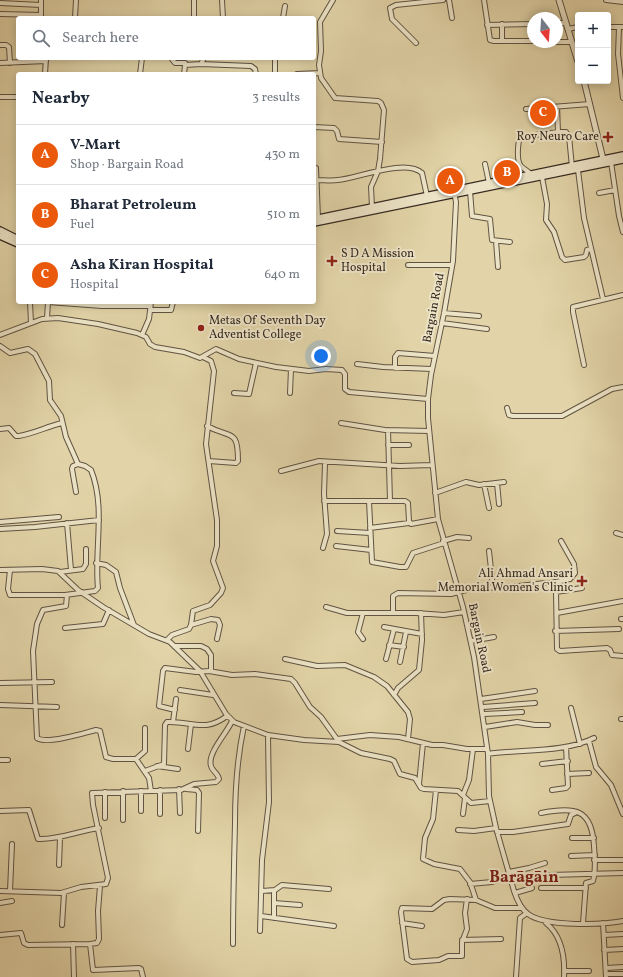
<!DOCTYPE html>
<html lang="en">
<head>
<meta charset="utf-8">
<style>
  :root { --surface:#fff; --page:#f6f6f7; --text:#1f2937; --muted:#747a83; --line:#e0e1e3; --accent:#ea580c }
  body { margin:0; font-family:Vollkorn,serif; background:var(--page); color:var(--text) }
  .controls { position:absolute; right:12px; top:12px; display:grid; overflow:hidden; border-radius:4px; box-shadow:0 2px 10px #0003 }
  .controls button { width:36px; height:36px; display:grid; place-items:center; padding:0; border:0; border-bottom:1px solid var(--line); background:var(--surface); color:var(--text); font:20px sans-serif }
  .compass { position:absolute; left:527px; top:12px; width:36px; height:36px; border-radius:50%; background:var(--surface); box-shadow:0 2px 10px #0003; rotate:163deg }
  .you { position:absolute; left:321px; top:356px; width:14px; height:14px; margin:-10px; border:3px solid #fff; border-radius:50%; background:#1a73e8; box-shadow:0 0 0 6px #1a73e833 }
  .badge { display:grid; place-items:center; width:26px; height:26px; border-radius:50%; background:var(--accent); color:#fff; font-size:13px; font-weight:700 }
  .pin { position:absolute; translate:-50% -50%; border:2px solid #fff; box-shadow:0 1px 4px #0006 }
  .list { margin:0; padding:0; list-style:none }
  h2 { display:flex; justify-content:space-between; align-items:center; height:52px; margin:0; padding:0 16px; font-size:17px }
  h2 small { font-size:13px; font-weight:400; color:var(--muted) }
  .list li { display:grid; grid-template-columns:26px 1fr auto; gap:12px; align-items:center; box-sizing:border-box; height:60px; padding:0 16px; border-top:1px solid var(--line) }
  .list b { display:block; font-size:15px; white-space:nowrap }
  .list p { margin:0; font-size:13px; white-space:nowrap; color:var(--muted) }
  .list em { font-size:13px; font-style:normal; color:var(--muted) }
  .icon { flex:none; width:22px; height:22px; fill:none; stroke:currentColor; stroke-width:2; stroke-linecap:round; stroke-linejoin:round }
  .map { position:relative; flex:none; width:623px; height:977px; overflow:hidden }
  .search { position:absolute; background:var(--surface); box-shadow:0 2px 10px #0003; left:16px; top:16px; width:300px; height:44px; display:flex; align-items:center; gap:10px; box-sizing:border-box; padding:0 14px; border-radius:4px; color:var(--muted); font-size:15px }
  .panel { position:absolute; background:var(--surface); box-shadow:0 2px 10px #0003; left:16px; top:72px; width:300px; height:232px; border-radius:4px }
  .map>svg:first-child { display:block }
</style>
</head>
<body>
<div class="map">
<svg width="623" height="977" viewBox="0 0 623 977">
  <rect width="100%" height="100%" fill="#e2d4a8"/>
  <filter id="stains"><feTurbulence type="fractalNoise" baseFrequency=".005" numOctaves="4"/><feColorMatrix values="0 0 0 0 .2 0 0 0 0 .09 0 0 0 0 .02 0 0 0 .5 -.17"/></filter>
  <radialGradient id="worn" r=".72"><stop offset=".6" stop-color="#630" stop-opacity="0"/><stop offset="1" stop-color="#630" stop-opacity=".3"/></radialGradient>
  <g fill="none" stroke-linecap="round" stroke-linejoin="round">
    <defs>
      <path id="minor" d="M194,0V18
        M222,0L223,18
        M333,0L320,22L321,51L319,65L321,78L335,98L378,101L381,103L384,110L380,159L378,171L371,187L372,207
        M449,0L452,18
        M484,0L490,40L494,41H533
        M606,0L623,2
        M0,3L41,5
        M0,14L41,15
        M41,18V0
        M75,18L76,0
        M283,18L285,6
        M557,23H566
        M487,25L533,24
        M608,27H623
        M619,27L618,54L623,98
        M568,29L578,27
        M502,41V24
        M557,42H572
        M416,43L392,19L390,8L396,5L443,0
        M0,45H6L9,47L10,63
        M171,58L175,63H185
        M0,63L46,61
        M201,64L251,66L255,69L256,74
        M45,74L46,58
        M140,74L142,58
        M184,74L185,65L201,64L204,58
        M275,74V58
        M297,74L320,73
        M0,97H18
        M557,107L558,132H566L569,136L572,167
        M526,109L590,104
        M314,127L334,128L337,131L339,139L382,142
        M611,162L619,216L623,232
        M485,164L489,183
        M316,168L318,218
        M578,170L584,218L603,299
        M531,175C528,170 524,170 521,166C516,161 518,143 520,137L558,132
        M542,177L547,204L546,220L554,232L562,257L565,260L584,257L586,255L587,250L591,249
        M317,180C324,180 331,181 338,180C358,178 406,158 422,173L427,196
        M470,191L472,216L490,219L492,240L510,242
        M454,192L456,202L453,261L444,313L431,375L428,399V418L438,519L463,607L474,657L488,754L489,796L496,828L514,891C517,900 521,909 528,914C546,927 602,925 623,921
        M599,193L615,190
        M496,241L498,267
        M408,265H452
        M30,302L31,323
        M48,302L102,306H150
        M150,310H171L173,302
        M444,313L479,316
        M47,318L48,302
        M442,323L487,329
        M0,335L42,319L58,318L98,324L137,333L146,337L150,344L155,347L184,352L200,358L216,349L239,359L276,367L309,371L326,369L342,370L345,374V389L349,392L428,399
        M142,335L149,319L151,302
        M0,346L10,353L28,349L35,354L49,381L50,400L61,416L66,437L78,464L85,466L91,470C106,507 94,549 98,588L95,591L65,595H10L8,589L10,570
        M357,364L383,367L432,369
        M584,365L573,312V307L623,295
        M395,368V357L398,353L435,356
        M234,393L249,394L256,363
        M290,393L291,369
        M507,408L509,415L513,416H562L612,389L623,387
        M341,423L385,430L429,431
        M207,426C231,439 238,428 238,461L236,463L209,461
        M0,429L9,428L16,436H19C35,433 46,427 62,423
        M388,430L390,501
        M388,445H409
        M281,471L319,461L400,466L432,465
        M497,483L499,504
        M484,484L489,508
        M76,492L72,469L73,466L78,464
        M435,493L466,482L479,485L504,482
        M324,501H405L408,503L409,521L411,524L438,519
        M369,501L372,562L400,567H406L413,553L444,543
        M0,522L59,517
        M67,523L71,570
        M370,528L409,523
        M0,529L35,527L99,520
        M337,531L370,533
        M616,533L623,535
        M443,541L457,537L469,538
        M336,546L371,550
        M323,548L327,534L324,494L325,463
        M489,551L493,587
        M96,563L106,565L116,572L120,588L134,625
        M0,570L42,569L58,571L78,590L103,607L149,634L170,642L200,671L226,714L234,722L268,735L304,740L339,742L361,753L390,759L394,761L400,774L415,778L421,788L424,789L458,791L471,803L490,801
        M60,572L83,569L86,564V549
        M551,583L570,579L575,573L574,564L561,541
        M556,592L582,588
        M67,595L66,606L43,610L37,624L33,651L37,738C47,745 84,733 96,730L100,731L106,757L113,759H136L149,778L151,791
        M326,607L347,613H416L444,615L464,612
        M363,613L358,632L363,639
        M393,613V596L398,593L451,594L470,589L519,586L545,583H551L554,586L556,592L557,649L560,651L607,648L610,650L612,655L623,656
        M557,613L623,601
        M621,619H623
        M191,625L211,619L218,620L220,625L217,639
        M384,627L422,634
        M65,628L103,624L109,610
        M555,631L619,629
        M167,640L172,635L189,629L191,625L193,611L210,605L221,593L223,588L213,561L217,546V520L206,444L214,371L211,361L203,357
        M471,641L494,637
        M389,645L404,647
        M174,646H201L207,649L211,655V671
        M285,659L317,666L345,665L374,677L387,686L408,712L410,719L408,739
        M386,659L394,629
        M400,662L406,632
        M0,683L52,682
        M180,690L213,695
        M394,695L398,688L419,670L422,640L421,613
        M481,699L535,691
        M0,705L57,707
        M483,707L535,703
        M571,708L580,744
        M175,710L159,706L163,671L165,668L196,672L209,671L232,675L255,674L291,679L295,683L310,707L321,717L339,742
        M484,714L522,712
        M621,719H623
        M173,722L176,699
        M485,727L517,722L535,725H548
        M337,739L370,735L399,737L432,745H443L467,749H487
        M589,741L596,767L611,785L623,814
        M188,749L191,724
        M488,754C522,749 564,753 594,738
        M136,759L145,751V728
        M0,760H8
        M542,764L568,761
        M157,766L178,769
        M145,771L164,764L165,725L167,722C192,721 204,733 227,716
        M567,774L589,773
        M419,784L423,743
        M179,789L180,813
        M186,789L197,790L199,793L198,831
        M436,790L433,819L425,838L423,859L434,864L460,869L470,882L476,900
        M552,790L566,788L568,786L566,747
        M123,791V820
        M105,792V818
        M463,795L469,780L473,749
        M0,811L29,810L38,839C59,840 78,831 99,828
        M141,811V791
        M541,813C575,806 592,809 594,846C595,857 596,870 593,881L586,883L583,923
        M160,814V790
        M463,814L465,798
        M458,830L474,831L496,828
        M497,832H513L568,824L571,815L577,812
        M572,838H594
        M571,856L595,855
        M594,860H623
        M59,865L60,838
        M509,872L529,868L545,863
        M550,875L623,873
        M470,884L492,882L510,876
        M541,888H586
        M0,891L61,893L81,887L106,884L108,878L93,805L92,793L181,790L194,784L216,782L219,779C218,773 212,771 211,766C207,753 227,733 232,721
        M10,891L12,844
        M262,891L275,890L282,885L329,889
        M274,891V918
        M515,893L532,888
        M467,899L465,913L467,929L462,942V956H448L439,960L412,962L407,959L401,912L402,908L432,909L444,900L450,899L476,900L495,908H522
        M0,903L12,901
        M274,903L300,905
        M261,916L334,926
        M402,923L422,926
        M546,923C562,936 565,958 564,977
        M603,923L606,977
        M62,925L64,893
        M260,931L262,860L269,802L268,735
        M0,935L21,933L24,943L28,945L90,944L93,970L139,968L141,969L143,977
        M604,935L623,934
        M462,940L501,939
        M73,944L74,977
        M90,944L97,943L99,939L98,911L100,886
        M233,944C233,903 234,863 235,823C235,790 237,758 244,726
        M604,950L623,949
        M606,968L623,967
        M564,971H589
        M606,974H623
        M516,977L520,918L527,913"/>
      <path id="tertiary" d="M559,0L578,62
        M584,81L604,163"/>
      <path id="secondary" d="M314,219L623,155
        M314,223L623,160
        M0,230L18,239
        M0,236L18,244"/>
    </defs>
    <use href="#minor" stroke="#605443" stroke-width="6"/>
    <use href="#tertiary" stroke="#605443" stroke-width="7"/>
    <use href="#secondary" stroke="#352921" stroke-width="8"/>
    <use href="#minor" stroke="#ece3c6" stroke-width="4"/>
    <use href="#tertiary" stroke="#ece3c6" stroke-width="5"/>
    <use href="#secondary" stroke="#ece3c6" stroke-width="5.5"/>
  </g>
  <g fill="#8f2418" stroke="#ece3c6" stroke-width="1.5">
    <path d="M606 131h4v4h4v4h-4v4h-4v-4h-4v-4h4z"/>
    <path d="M330 255h4v4h4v4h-4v4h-4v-4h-4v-4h4z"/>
    <circle cx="201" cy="328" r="4"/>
    <path d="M580 575h4v4h4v4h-4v4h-4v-4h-4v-4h4z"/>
  </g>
  <g text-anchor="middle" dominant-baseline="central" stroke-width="4" stroke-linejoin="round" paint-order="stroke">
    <g font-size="12" fill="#352921" stroke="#ece3c6" text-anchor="end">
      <text x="599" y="137">Roy Neuro Care</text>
      <text x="341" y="254" text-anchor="start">S D A Mission<tspan x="341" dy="14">Hospital</tspan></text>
      <text x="209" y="321" text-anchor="start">Metas Of Seventh Day<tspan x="209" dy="14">Adventist College</tspan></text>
      <text x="573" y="574">Ali Ahmad Ansari<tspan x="573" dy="14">Memorial Women's Clinic</tspan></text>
    </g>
    <g font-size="12" fill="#352921" stroke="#ece3c6">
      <text transform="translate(434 308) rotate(-79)">Bargain Road</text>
      <text transform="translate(479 638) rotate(78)">Bargain Road</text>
    </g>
    <g font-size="16" font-weight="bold" fill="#7a1f14" stroke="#ece3c6">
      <text x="524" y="878">Barāgāin</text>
    </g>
  </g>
  <rect width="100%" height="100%" filter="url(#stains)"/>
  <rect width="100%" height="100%" fill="url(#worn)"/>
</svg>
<div class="controls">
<button>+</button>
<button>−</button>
</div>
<svg class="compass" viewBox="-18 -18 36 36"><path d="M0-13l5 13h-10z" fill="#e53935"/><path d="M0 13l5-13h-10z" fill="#747a83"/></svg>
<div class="you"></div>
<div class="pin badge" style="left:450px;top:181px">A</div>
<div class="pin badge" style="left:507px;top:173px">B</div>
<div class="pin badge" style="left:543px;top:113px">C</div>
<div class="search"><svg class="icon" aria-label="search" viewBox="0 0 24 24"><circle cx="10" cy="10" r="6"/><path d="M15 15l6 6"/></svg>Search here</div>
<section class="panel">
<h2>Nearby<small>3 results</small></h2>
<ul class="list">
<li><span class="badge">A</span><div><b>V-Mart</b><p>Shop · Bargain Road</p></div><em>430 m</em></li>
<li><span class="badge">B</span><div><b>Bharat Petroleum</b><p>Fuel</p></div><em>510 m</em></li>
<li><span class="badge">C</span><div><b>Asha Kiran Hospital</b><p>Hospital</p></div><em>640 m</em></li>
</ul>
</section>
</div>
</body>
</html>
